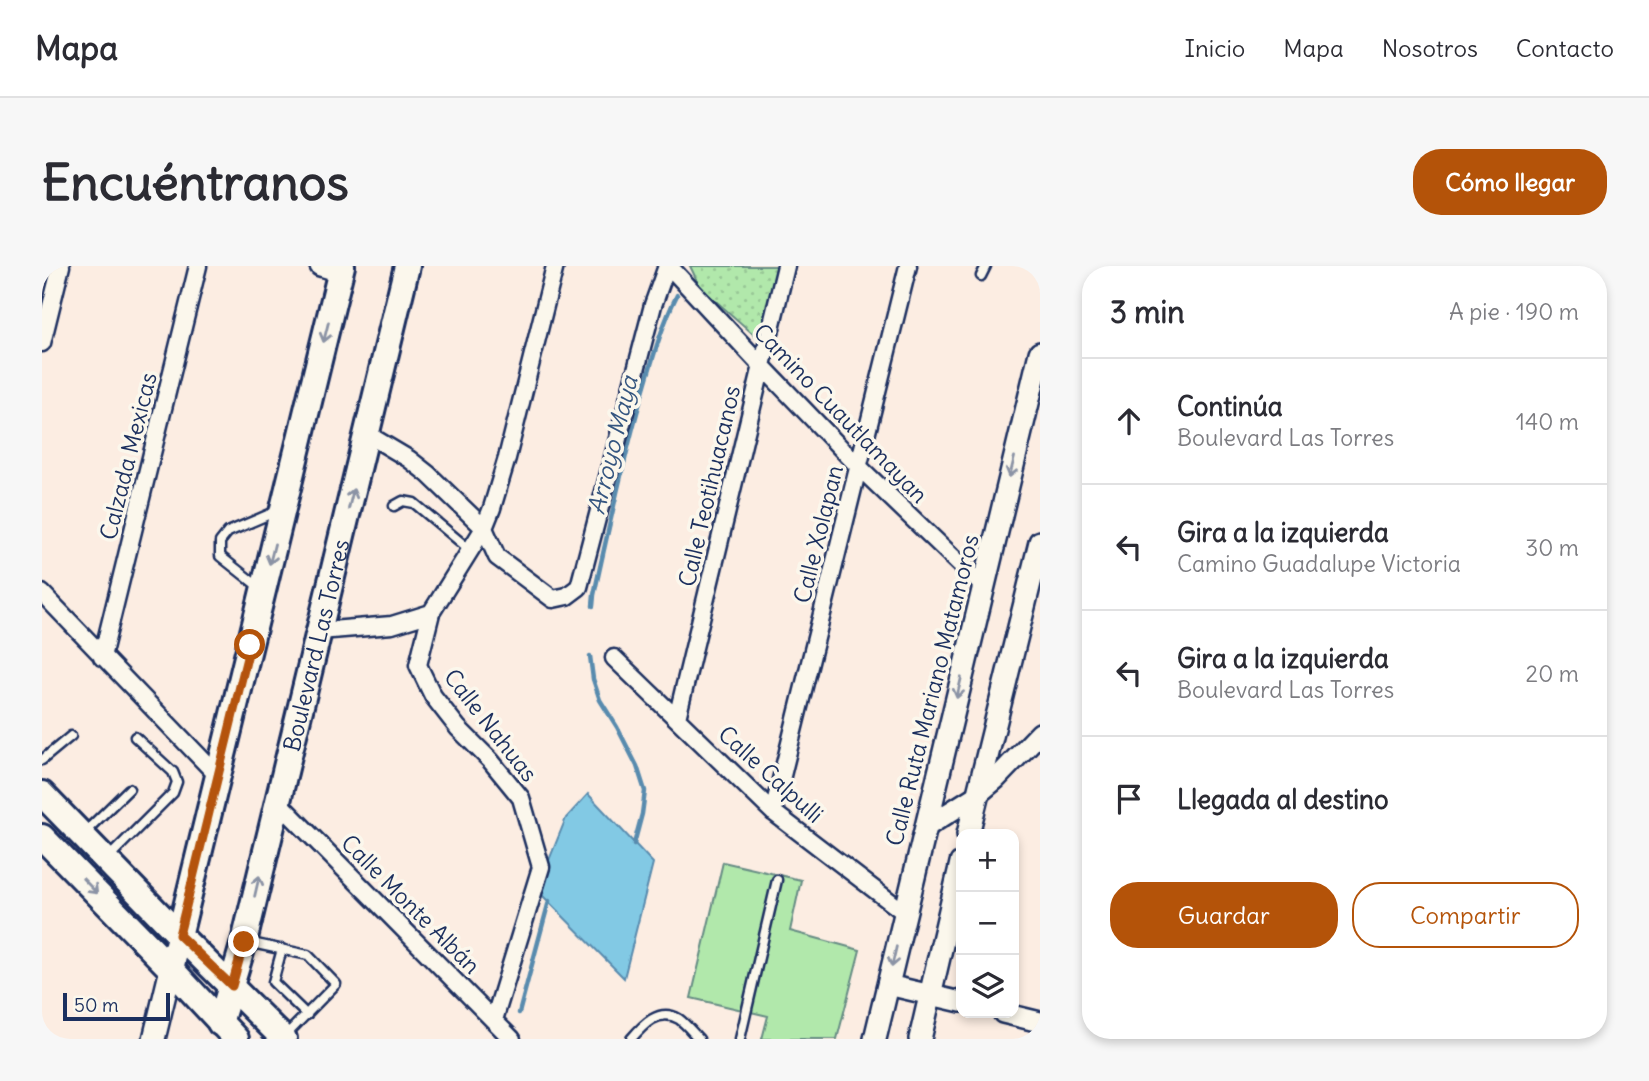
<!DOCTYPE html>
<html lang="es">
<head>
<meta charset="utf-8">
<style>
  :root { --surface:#fff; --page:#f7f7f7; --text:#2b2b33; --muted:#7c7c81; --line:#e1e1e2; --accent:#b45309 }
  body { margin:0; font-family:Delius,sans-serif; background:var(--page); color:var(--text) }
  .controls { position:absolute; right:21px; bottom:21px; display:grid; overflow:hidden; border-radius:14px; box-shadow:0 4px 10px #0003 }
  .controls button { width:63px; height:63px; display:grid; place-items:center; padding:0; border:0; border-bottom:2px solid var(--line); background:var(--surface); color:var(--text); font:35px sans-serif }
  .scale { position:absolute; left:21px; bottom:18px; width:107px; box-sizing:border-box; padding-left:7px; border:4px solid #1b2f5e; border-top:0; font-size:19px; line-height:24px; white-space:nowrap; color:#1b2f5e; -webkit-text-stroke:5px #fbf7ec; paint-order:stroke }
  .stop { position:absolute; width:21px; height:21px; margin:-16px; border:5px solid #b45309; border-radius:50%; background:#fff }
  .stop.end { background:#b45309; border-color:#fff; box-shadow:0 2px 7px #0008 }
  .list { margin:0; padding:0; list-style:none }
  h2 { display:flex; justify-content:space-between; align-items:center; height:91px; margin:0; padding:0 28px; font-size:30px }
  h2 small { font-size:23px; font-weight:400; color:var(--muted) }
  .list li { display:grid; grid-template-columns:46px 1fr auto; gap:21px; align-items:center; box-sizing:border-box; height:126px; padding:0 28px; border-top:2px solid var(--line) }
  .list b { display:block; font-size:26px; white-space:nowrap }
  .list p { margin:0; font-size:23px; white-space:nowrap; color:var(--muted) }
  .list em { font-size:23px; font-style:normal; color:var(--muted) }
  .actions { display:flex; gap:14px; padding:21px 28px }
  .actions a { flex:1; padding:16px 0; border:2px solid var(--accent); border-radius:28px; text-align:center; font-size:24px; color:var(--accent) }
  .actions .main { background:var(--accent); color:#fff }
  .icon { flex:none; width:38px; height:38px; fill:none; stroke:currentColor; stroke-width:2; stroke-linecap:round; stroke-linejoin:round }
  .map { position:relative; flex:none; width:998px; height:773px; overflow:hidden; border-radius:28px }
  header { display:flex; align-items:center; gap:42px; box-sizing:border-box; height:98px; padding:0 35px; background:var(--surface); border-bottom:2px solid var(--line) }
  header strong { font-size:33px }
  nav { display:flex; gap:38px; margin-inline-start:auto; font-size:24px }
  .intro { display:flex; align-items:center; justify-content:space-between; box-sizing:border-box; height:168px; padding:0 42px }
  h1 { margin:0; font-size:49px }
  .button { padding:18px 32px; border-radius:28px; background:var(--accent); color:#fff; font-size:24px; font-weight:700 }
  main { display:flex; gap:42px; padding:0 42px }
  aside { flex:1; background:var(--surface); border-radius:28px; box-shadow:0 4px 10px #0003 }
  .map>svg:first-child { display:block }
</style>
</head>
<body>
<header>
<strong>Mapa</strong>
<nav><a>Inicio</a><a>Mapa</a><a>Nosotros</a><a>Contacto</a></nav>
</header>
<div class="intro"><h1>Encuéntranos</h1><a class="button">Cómo llegar</a></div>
<main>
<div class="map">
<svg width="998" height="773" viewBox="0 0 998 773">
  <defs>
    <pattern id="grass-dots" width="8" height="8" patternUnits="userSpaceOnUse" patternTransform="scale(1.75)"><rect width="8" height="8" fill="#b1e8ab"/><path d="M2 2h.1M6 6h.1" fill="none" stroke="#98c796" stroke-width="1.8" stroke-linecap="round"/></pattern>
  </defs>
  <rect width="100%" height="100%" fill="#fcede2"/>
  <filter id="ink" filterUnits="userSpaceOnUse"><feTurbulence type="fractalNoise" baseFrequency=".0143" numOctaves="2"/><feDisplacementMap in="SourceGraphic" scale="14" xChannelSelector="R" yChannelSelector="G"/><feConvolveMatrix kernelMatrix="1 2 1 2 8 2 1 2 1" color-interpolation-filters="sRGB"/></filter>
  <g filter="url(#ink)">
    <path fill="url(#grass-dots)" stroke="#668c84" stroke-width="2" d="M648,0H739L719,75L658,21Z"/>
    <path fill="#b1e8ab" stroke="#668c84" stroke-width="2" d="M681,596L759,614L748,665L818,684L795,773H720L726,750L649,732Z"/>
    <path fill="#82c9e4" stroke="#598bae" stroke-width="2" d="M546,528L611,597L582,712L495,624L524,552Z"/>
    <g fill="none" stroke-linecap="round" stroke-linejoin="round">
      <path stroke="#598bae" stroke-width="4.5" d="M551,340L552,329C566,264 580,200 598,136C609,99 618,63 635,29
        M548,390L551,413L558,434L575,461L595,500L603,525L600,548L592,578
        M477,747L507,635"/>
      <defs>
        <path id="service" d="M939,10L944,0
          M352,240L361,235L372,237L428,284
          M217,321L178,290V276L186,266L235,245
          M0,494L29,470
          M42,567L87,523
          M66,592L131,527L135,516L131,506L93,471
          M205,676L266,689L294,718L243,770
          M240,683L231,716L265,749
          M589,773C601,759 617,741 637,753C644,758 651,767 657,773
          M698,773L735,614"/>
        <path id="minor" d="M627,0L719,99L817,201L942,321
          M0,77L19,0
          M325,168L367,193L386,208L442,262L455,291L511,333L525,330L537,321L611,39L625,0
          M0,327L176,510
          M277,365L350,359L389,347
          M60,391L156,0
          M572,392L731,546L863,647
          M635,452L744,0
          M235,535L470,773
          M731,546L866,0
          M452,754L499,601L479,532L448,494L416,462L391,430L376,399L389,347L442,262L450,242L465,192L513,0"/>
        <path id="tertiary" d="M278,0L298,6
          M884,561L935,529L954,513L998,467
          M846,719L919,736
          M961,747L998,756"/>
        <path id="secondary" d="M926,568L998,276
          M112,773L129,703
          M833,773L998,87
          M878,773L919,597"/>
        <g id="primary">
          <path d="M0,528L137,669L242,773"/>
          <path d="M0,571L129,703L194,773"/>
          <path d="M129,703L300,0"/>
          <path id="s1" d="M178,757L202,676L365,0"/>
        </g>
      </defs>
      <use href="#service" stroke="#1b2f5e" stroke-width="13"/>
      <use href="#minor" stroke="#1b2f5e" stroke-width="21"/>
      <use href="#tertiary" stroke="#1b2f5e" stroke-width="24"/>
      <use href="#secondary" stroke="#1b2f5e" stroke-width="26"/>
      <use href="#primary" stroke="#1b2f5e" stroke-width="30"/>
      <use href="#service" stroke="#fbf7ec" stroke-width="8"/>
      <use href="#minor" stroke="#fbf7ec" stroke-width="16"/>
      <use href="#tertiary" stroke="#fbf7ec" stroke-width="19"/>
      <use href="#secondary" stroke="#fbf7ec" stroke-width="21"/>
      <use href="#primary" stroke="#fbf7ec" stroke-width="24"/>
    </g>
    <defs><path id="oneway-shaft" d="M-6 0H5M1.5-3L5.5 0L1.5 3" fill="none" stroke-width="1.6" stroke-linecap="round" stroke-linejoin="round" transform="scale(1.75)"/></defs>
    <g stroke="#8b93a5">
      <use href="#oneway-shaft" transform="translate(284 66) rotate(104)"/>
      <use href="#oneway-shaft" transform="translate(970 201) rotate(104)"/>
      <use href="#oneway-shaft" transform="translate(309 233) rotate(-76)"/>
      <use href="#oneway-shaft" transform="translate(230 288) rotate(104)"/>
      <use href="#oneway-shaft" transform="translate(917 422) rotate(103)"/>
      <use href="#oneway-shaft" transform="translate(48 620) rotate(46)"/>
      <use href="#oneway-shaft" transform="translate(215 620) rotate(-77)"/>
      <use href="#oneway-shaft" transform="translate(852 691) rotate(103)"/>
    </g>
  </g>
  <g fill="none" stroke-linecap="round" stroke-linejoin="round" filter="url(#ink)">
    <path stroke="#b45309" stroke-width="9" d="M202,676L190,720L137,669L208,379"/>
  </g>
  <g text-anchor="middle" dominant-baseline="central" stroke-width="7" stroke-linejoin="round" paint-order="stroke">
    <g font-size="23" fill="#1b2f5e" stroke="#fbf7ec">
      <text transform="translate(799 147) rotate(46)">Camino Cuautlamayan</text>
      <text transform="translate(86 190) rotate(-76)">Calzada Mexicas</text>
      <text transform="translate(667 220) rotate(-77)">Calle Teotihuacanos</text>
      <text transform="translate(776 268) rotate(-76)">Calle Xolapan</text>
      <text stroke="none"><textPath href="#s1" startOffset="390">Boulevard Las Torres</textPath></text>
      <text transform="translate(890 424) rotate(-76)">Calle Ruta Mariano Matamoros</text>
      <text transform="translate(449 459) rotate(52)">Calle Nahuas</text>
      <text transform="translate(729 508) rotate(42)">Calle Calpulli</text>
      <text transform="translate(369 638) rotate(45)">Calle Monte Albán</text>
    </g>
    <g font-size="24" font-style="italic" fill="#355680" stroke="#fbf7ec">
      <text transform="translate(570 179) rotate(-76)">Arroyo Maya</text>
    </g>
  </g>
</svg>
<div class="controls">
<button>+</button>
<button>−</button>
<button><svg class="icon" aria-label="layers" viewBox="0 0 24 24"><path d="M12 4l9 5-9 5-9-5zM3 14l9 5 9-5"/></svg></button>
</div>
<div class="scale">50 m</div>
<div class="stop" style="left:208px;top:379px"></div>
<div class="stop end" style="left:202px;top:676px"></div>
</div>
<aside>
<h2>3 min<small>A pie · 190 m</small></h2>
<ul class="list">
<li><svg class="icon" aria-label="ahead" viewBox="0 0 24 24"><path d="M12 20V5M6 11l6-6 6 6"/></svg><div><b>Continúa</b><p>Boulevard Las Torres</p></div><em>140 m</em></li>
<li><svg class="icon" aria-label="left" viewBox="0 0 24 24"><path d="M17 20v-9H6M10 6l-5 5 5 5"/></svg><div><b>Gira a la izquierda</b><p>Camino Guadalupe Victoria</p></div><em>30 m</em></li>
<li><svg class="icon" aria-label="left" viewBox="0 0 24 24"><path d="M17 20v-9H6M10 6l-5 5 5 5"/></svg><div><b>Gira a la izquierda</b><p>Boulevard Las Torres</p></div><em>20 m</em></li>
<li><svg class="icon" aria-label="arrive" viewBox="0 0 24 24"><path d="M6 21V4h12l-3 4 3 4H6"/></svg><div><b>Llegada al destino</b></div></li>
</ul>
<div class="actions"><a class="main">Guardar</a><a>Compartir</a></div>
</aside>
</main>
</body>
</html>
